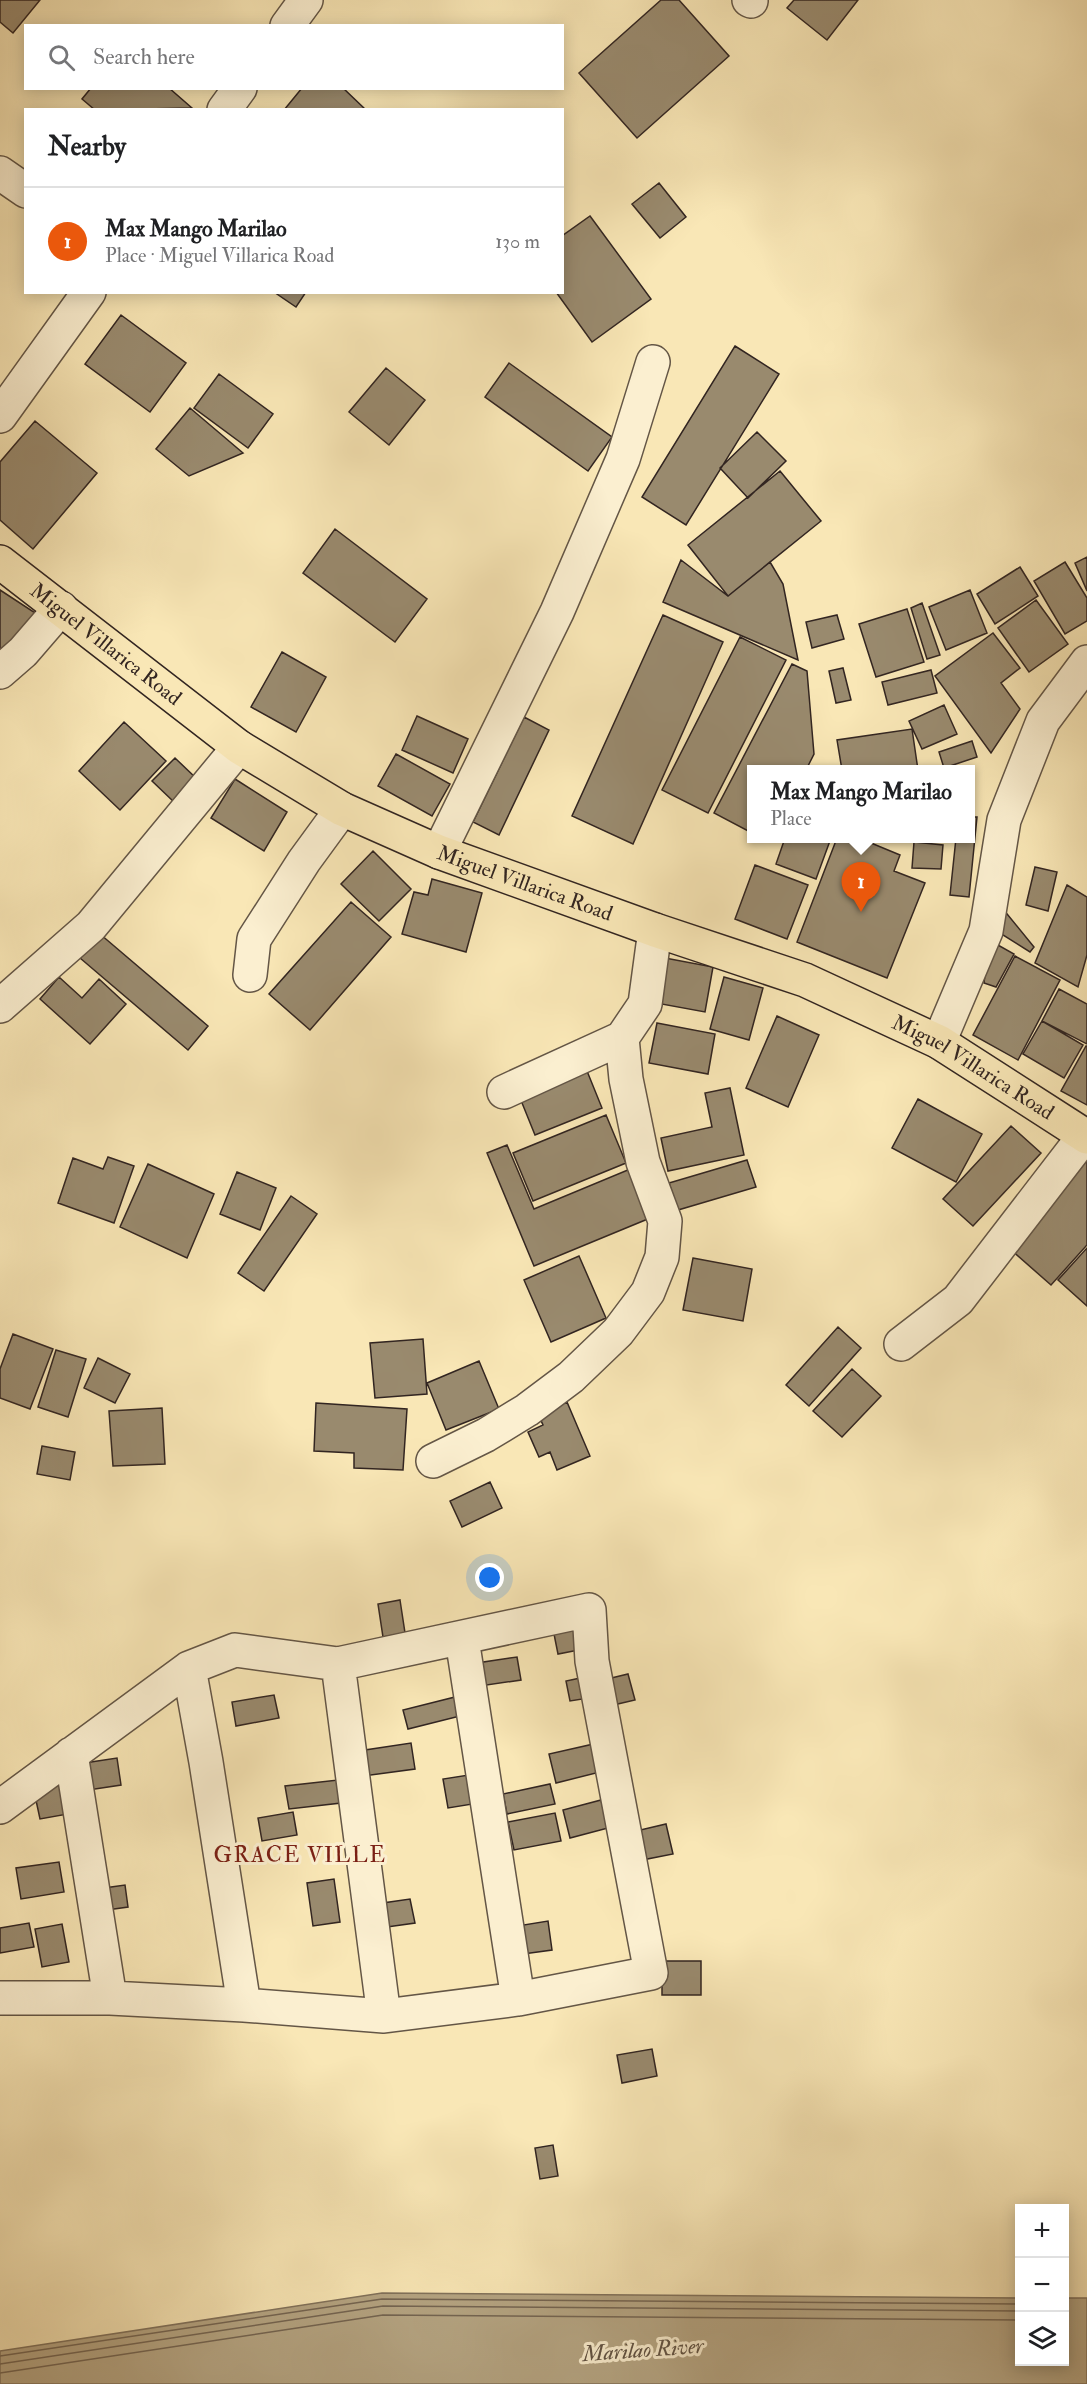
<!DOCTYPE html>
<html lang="en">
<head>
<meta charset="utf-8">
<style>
  :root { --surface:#fff; --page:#f2f2f2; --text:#202124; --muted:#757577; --line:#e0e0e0; --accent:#ea580c }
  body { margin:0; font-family:"IM FELL Double Pica",serif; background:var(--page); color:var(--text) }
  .controls { position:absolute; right:18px; bottom:18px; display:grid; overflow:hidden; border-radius:0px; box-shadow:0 3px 15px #0003 }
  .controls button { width:54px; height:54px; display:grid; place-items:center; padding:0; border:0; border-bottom:2px solid var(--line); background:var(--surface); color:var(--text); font:30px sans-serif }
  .you { position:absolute; left:490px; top:1578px; width:21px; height:21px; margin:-15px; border:4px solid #fff; border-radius:50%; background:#1a73e8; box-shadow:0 0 0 9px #1a73e833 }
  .badge { display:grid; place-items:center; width:39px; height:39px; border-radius:50%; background:var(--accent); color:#fff; font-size:20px; font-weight:700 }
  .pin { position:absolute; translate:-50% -50px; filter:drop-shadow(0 2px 3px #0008) }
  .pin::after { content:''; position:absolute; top:32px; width:21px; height:18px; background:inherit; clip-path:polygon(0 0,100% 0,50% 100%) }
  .popup { position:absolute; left:747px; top:765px; width:228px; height:78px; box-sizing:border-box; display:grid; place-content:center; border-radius:0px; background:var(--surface); filter:drop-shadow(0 2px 4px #0005); font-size:20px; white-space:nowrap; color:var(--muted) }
  .popup b { font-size:22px; color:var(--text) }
  .popup::after { content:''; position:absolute; left:50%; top:100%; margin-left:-12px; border:12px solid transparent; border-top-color:var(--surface) }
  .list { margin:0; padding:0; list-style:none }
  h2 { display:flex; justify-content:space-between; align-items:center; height:78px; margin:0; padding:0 24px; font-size:26px }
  h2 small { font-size:20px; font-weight:400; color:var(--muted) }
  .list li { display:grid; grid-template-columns:39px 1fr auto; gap:18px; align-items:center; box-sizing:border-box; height:108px; padding:0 24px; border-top:2px solid var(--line) }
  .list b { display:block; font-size:22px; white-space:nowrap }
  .list p { margin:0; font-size:20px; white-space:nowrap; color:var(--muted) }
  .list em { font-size:20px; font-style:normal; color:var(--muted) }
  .icon { flex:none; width:33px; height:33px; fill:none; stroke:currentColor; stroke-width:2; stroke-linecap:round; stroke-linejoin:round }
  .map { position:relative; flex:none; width:1087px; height:2384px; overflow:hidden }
  .search { position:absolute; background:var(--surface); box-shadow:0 3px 15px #0003; left:24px; top:24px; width:540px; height:66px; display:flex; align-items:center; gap:15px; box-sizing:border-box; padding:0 21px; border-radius:0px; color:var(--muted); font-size:22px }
  .panel { position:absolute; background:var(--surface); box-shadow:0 3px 15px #0003; left:24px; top:108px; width:540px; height:186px; border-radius:0px }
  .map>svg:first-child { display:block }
</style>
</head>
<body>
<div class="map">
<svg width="1087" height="2384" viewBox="0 0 1087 2384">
  <rect width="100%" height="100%" fill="#f9e7b6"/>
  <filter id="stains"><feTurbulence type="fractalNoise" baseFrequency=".00333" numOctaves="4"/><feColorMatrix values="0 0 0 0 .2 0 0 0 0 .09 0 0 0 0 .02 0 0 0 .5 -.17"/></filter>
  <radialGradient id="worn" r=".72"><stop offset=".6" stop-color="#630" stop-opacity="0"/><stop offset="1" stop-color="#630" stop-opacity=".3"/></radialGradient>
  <path fill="#b5a583" stroke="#81725c" stroke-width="1.5" d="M382,2293L1019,2298L1020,2362H1064L1065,2298H1087V2384H0V2351Z"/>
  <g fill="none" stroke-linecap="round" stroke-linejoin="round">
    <path stroke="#746552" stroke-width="1.5" d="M0,2356L382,2299L1020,2304
      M0,2364L383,2306L1020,2311
      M0,2373L383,2315L1020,2320"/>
  </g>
  <path fill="#998a6e" stroke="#322521" stroke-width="1.5" d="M0,0H40L13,33L0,22Z
    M661,0H679L729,56L637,138L579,73Z
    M794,0H858L827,40L787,8Z
    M91,88H169L192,108L95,110L82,99Z
    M302,88H343L366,110H284Z
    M659,183L686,217L660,238L632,204Z
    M590,216L651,299L592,342L556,292H562V236Z
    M274,292H306L296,307Z
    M121,315L186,363L150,412L85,364Z
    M735,346L779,374L686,525L642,497Z
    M509,363L612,437L588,471L485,397Z
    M386,368L425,400L389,445L349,412Z
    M219,374L273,414L248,448L194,408Z
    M190,408L243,453L189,476L156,449Z
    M35,421L97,473L33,549L0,520V462Z
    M757,432L786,461L748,498L720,468Z
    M780,471L821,521L728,596L688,545Z
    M335,529L427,599L395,642L303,573Z
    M1087,557V591L1075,563Z
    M681,560L728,596L770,562L783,584L798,660L663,602Z
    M1065,562L1087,598V621L1065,634L1034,581Z
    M1020,567L1038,596L995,624L977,594Z
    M0,590L46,620L0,657Z
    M970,590L987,633L946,650L929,607Z
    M1036,600L1068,644L1029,672L998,628Z
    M922,603L940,655L927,659L911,608Z
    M907,609L924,662L876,677L859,624Z
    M663,615L723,642L633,844L572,816Z
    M837,615L844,639L812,648L806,622Z
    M993,633L1020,668L1001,683L1020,709L991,753L935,676Z
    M740,637L786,660L708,813L662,790Z
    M282,652L326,677L296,732L251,707Z
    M792,664L807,671L814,754L806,770H752V833L714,813Z
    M843,668L851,700L836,703L829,671Z
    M931,670L937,693L888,705L882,682Z
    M944,705L957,734L922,749L909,721Z
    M417,716L468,739L453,773L402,750Z
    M524,717L549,730L499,835L473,822Z
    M124,722L166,761L120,810L79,771Z
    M912,729L918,770H842L837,740Z
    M972,741L977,757L944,768L939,752Z
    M396,754L450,784L432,816L378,786Z
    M175,758L198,780L175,803L152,781Z
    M235,779L287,812L264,851L211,818Z
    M970,817H977L969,897L950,895L956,838H970Z
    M785,838H831L816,879L776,864Z
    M837,838H859L900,855L894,871L925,883L887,978L797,942Z
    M914,842L943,845L941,869L912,868Z
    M373,851L411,889L379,921L341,884Z
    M755,865L808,885L787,939L735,919Z
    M1035,867L1057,872L1048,911L1026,905Z
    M432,879L482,893L466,952L402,934L414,892L428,895Z
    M1067,885L1087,897V955L1078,987L1035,963Z
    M351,902L391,937L310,1030L269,994Z
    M1003,909L1034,947L1030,952L995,930Z
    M100,934L208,1026L188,1050L80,958Z
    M989,940L1014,954L996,987L984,983Z
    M1015,956L1060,980L1018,1060L973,1035Z
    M665,958L713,967L705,1012L656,1003Z
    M59,977L82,998L99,979L126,1004L90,1044L40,999Z
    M724,977L763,988L749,1040L710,1029Z
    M1059,989L1087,1004V1044L1042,1021Z
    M777,1016L819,1035L788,1107L746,1088Z
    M1042,1021L1083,1045L1064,1078L1023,1054Z
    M657,1023L715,1034L708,1074L649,1063Z
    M1086,1046H1087V1105L1061,1091Z
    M587,1071L602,1108L535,1135L520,1098Z
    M730,1088L744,1155L668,1171L661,1138L712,1127L705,1093Z
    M918,1099L982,1134L956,1182L892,1148Z
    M606,1115L626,1163L533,1201L513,1153Z
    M1011,1126L1041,1153L973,1226L943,1199Z
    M507,1145L534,1209L635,1167L655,1216L534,1266L487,1153Z
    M108,1157L134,1166L114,1223L58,1203L73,1158L103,1169Z
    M747,1160L756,1187L678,1210L669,1183Z
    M1087,1160V1245L1051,1285L1010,1249Z
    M148,1164L214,1194L187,1258L120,1227Z
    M237,1172L276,1188L260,1230L220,1214Z
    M291,1196L317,1214L264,1291L238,1273Z
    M1087,1248V1306L1058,1280Z
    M579,1256L606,1318L551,1342L524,1280Z
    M693,1258L752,1269L743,1321L683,1310Z
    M838,1327L861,1348L809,1406L786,1385Z
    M13,1334L53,1349L30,1409L0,1398V1369Z
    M423,1339L427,1394L375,1398L370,1343Z
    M56,1350L86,1359L68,1417L38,1407Z
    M98,1358L130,1374L115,1403L84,1388Z
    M479,1361L499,1409L446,1430L427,1383Z
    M852,1369L881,1396L842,1437L813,1411Z
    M567,1402L590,1456L557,1470L550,1452L539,1457L528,1432L543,1425L538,1414Z
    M316,1403L407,1409L403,1470L354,1468V1453L314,1451Z
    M162,1408L165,1464L113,1466L109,1411Z
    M42,1446L75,1452L70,1480L37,1474Z
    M490,1482L502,1508L462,1527L450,1501Z
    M400,1600L405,1633L383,1637L378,1604Z
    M577,1618L584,1649L558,1654L552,1624Z
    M517,1657L521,1680L480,1686L477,1663Z
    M628,1674L635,1700L609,1706L603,1680Z
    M585,1677L589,1698L570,1701L566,1681Z
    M274,1695L279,1718L236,1726L232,1702Z
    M459,1696L464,1715L408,1729L403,1710Z
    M411,1743L415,1769L356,1777L352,1752Z
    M598,1743L604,1771L556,1783L549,1754Z
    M117,1758L121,1785L82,1791L78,1764Z
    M475,1774L479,1803L448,1808L443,1779Z
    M338,1780L341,1803L289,1809L285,1786Z
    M550,1784L555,1804L507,1814L503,1794Z
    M62,1785L68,1814L40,1819L34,1791Z
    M601,1800L608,1828L570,1838L563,1810Z
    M293,1812L297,1835L262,1841L258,1818Z
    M555,1813L561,1841L514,1850L508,1822Z
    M666,1824L673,1854L642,1860L636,1831Z
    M59,1862L64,1892L21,1899L16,1868Z
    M334,1879L340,1922L313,1926L307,1883Z
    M125,1885L128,1907L100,1911L97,1889Z
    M410,1899L415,1923L380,1928L376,1904Z
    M548,1921L552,1950L516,1955L511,1927Z
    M29,1923L34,1947L0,1953V1928Z
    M62,1924L69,1962L42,1967L35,1929Z
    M662,1961H701V1995H662Z
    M652,2049L657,2076L622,2083L617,2055Z
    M553,2145L558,2176L540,2179L535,2148Z"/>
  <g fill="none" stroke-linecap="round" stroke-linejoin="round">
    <defs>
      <path id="minor" d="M749,0L751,1
        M287,26L306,0
        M224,110L240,88
        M0,173L26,191
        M0,416L89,292
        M0,672L23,652L61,608
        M439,852L557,612L623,459L653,362
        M250,975L254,939L304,861L342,809
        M0,1006L91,926L239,747
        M939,1042L986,931L1004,820L1043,721L1087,662
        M504,1092L622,1038
        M901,1344L958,1300L1085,1135
        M433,1461L486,1435L527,1410L571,1377L618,1332L648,1292L662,1257L665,1221L643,1162L626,1079L622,1038L645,1004L655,930
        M462,1639L518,1999
        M338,1664L384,2016
        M189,1668L206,1762L244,2005
        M71,1754L110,1998
        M0,1807L189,1668L235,1650L338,1664L589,1610L592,1661L651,1973L518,1999L384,2016L244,2005L110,1998H0"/>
      <g id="major">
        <path id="s1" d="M0,562L239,747L342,809L439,852L655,930L805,980L939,1042L1087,1137"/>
      </g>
    </defs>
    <use href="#minor" stroke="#645646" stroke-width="36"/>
    <use href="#major" stroke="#322521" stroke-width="36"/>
    <use href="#minor" stroke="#fbefd0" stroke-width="33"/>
    <use href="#major" stroke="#f9e7b6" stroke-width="33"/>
  </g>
  <g text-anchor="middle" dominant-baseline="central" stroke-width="6" stroke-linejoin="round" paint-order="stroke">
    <g font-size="21" fill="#322521" stroke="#fbefd0">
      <text stroke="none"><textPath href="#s1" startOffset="134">Miguel Villarica Road</textPath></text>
      <text stroke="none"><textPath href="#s1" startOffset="620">Miguel Villarica Road</textPath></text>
      <text stroke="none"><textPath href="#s1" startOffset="1106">Miguel Villarica Road</textPath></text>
    </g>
    <g font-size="22" letter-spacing="1.5" fill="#7a1f14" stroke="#fbefd0">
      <text x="300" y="1855">GRACE VILLE</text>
    </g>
    <g font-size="22" font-style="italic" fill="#605243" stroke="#fbefd0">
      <text transform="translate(643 2350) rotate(-4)">Marilao River</text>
    </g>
  </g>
  <rect width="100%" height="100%" filter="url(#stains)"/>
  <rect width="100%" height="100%" fill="url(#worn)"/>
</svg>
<div class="controls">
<button>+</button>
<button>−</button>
<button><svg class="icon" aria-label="layers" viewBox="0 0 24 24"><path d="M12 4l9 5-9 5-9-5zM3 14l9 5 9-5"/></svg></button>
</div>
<div class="you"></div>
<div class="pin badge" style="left:861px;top:912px">1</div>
<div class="popup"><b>Max Mango Marilao</b>Place</div>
<div class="search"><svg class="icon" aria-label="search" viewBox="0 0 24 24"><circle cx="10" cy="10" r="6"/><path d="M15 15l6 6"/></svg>Search here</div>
<section class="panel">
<h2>Nearby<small></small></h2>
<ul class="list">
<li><span class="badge">1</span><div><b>Max Mango Marilao</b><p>Place · Miguel Villarica Road</p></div><em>130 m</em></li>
</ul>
</section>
</div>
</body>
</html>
